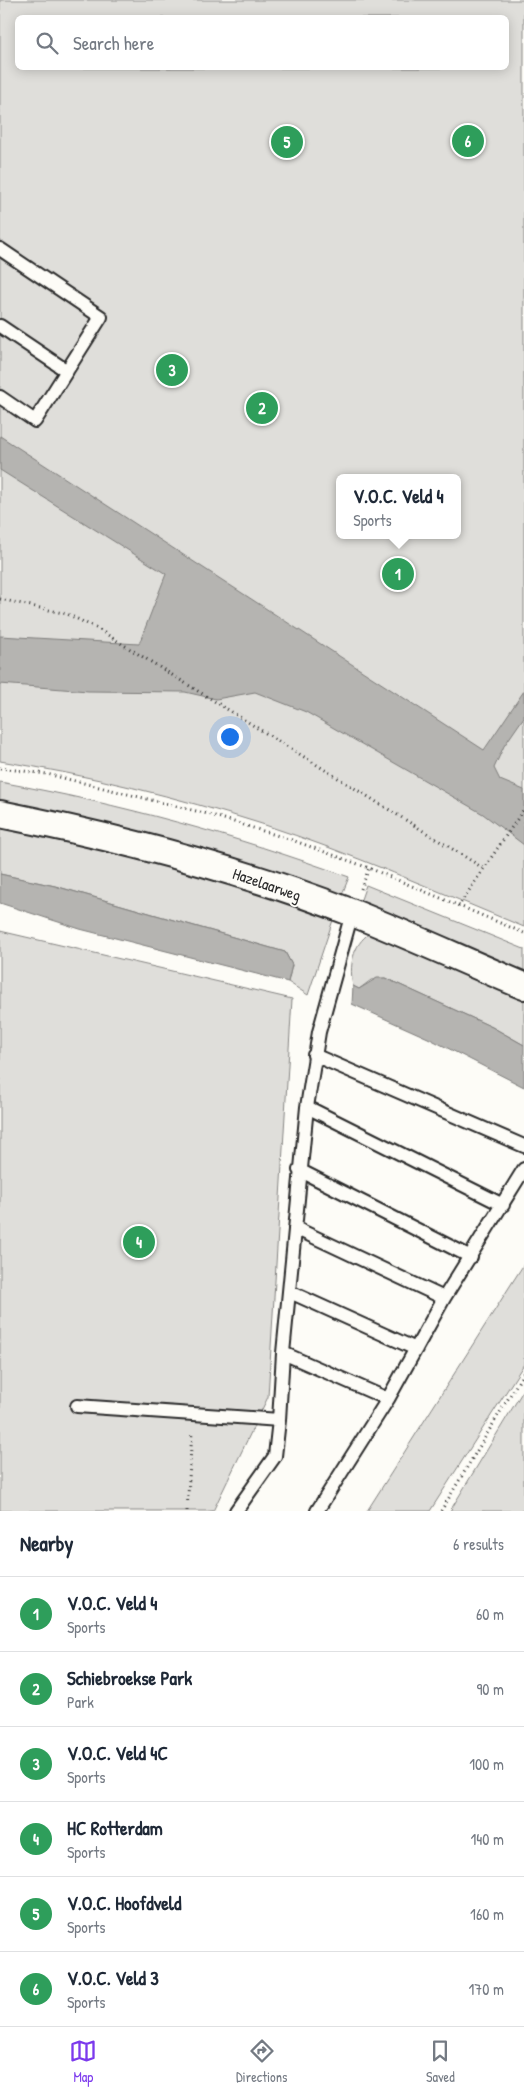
<!DOCTYPE html>
<html lang="en">
<head>
<meta charset="utf-8">
<style>
  :root { --surface:#fff; --page:#f6f6f7; --text:#1f2937; --muted:#747a83; --line:#e0e1e3; --accent:#7c3aed }
  body { margin:0; font-family:"Patrick Hand",sans-serif; background:var(--page); color:var(--text) }
  .you { position:absolute; left:229px; top:736px; width:18px; height:18px; margin:-12px; border:4px solid #fff; border-radius:50%; background:#1a73e8; box-shadow:0 0 0 8px #1a73e833 }
  .badge { display:grid; place-items:center; width:32px; height:32px; border-radius:50%; background:var(--accent); color:#fff; font-size:16px; font-weight:700 }
  .pin { position:absolute; translate:-50% -50%; border:2px solid #fff; box-shadow:0 1px 5px #0006 }
  .popup { position:absolute; left:336px; top:474px; width:125px; height:65px; box-sizing:border-box; display:grid; place-content:center; border-radius:8px; background:var(--surface); filter:drop-shadow(0 1px 4px #0005); font-size:16px; white-space:nowrap; color:var(--muted) }
  .popup b { font-size:19px; color:var(--text) }
  .popup::after { content:''; position:absolute; left:50%; top:100%; margin-left:-10px; border:10px solid transparent; border-top-color:var(--surface) }
  .list { margin:0; padding:0; list-style:none }
  h2 { display:flex; justify-content:space-between; align-items:center; height:65px; margin:0; padding:0 20px; font-size:21px }
  h2 small { font-size:16px; font-weight:400; color:var(--muted) }
  .list li { display:grid; grid-template-columns:32px 1fr auto; gap:15px; align-items:center; box-sizing:border-box; height:75px; padding:0 20px; border-top:1px solid var(--line) }
  .list b { display:block; font-size:19px; white-space:nowrap }
  .list p { margin:0; font-size:16px; white-space:nowrap; color:var(--muted) }
  .list em { font-size:16px; font-style:normal; color:var(--muted) }
  .icon { flex:none; width:28px; height:28px; fill:none; stroke:currentColor; stroke-width:2; stroke-linecap:round; stroke-linejoin:round }
  .map { position:relative; flex:none; width:524px; height:1511px; overflow:hidden }
  .search { position:absolute; background:var(--surface); box-shadow:0 2px 12px #0003; left:15px; right:15px; top:15px; height:55px; display:flex; align-items:center; gap:12px; box-sizing:border-box; padding:0 18px; border-radius:8px; color:var(--muted); font-size:19px }
  .sheet { height:515px; background:var(--surface) }
  nav { display:flex; justify-content:space-around; align-items:center; box-sizing:border-box; height:70px; border-top:1px solid var(--line); background:var(--surface); font-size:14px; color:var(--muted) }
  nav a { display:grid; justify-items:center; gap:2px }
  nav .on { color:var(--accent) }
  .map>svg:first-child { display:block }
</style>
</head>
<body>
<div class="map">
<svg width="524" height="1511" viewBox="0 0 524 1511">
  <rect width="100%" height="100%" fill="#fdfcf7"/>
  <filter id="ink" filterUnits="userSpaceOnUse"><feTurbulence type="fractalNoise" baseFrequency=".02" numOctaves="2"/><feDisplacementMap in="SourceGraphic" scale="10" xChannelSelector="R" yChannelSelector="G"/><feConvolveMatrix kernelMatrix="1 2 1 2 8 2 1 2 1" color-interpolation-filters="sRGB"/></filter>
  <g filter="url(#ink)">
    <path fill="#dfdeda" stroke="#858482" fill-rule="evenodd" d="M0,0H524V927C437,891 351,853 262,824C177,797 89,775 0,761ZM18,18H506V68H18ZM339,478H457V535H339Z
      M0,782C121,804 233,835 349,877L341,897L0,804Z
      M0,824L60,834L326,913L333,920L308,995L288,982L292,965L285,952L55,886L0,874Z
      M366,885L524,949V974L359,905Z
      M0,931L292,999L268,1397L213,1511H0Z
      M370,933L524,999V1045L492,1027L385,978L371,980L359,989L353,986C349,967 352,945 370,933Z
      M524,1264V1364L430,1511H367Z
      M524,1389V1511H450Z"/>
    <path fill="#b5b4b1" stroke="#7e7d7b" d="M0,436L484,750L524,691V717L504,746L494,768L500,780L524,790V845L483,814L306,712L255,692L216,699L185,692L88,691L0,684V636L139,644L166,574L0,470Z
      M0,874L55,886L285,952L292,965L288,982L80,929L0,903Z
      M377,978H385L492,1027L524,1045V1087L428,1038L352,1004L353,986L359,989Z"/>
    <g fill="none" stroke-linecap="round" stroke-linejoin="round">
      <defs>
        <path id="lane" d="M0,249L101,317L35,421L0,397
          M0,326L67,371
          M314,1055L524,1146
          M307,1107L503,1205
          M299,1170L471,1257
          M295,1228L444,1298
          M290,1292L416,1349
          M283,1353L388,1399
          M77,1406L279,1420L283,1353L307,1107L319,1032L352,913
          M236,1511L275,1456L279,1420
          M317,1511L388,1399L444,1298L524,1169"/>
        <path id="street" d="M0,814C120,838 239,869 353,913C411,936 467,962 524,986"/>
      </defs>
      <use href="#lane" stroke="#2b2b2b" stroke-width="16"/>
      <use href="#street" stroke="#2b2b2b" stroke-width="30"/>
      <path stroke="#2b2b2b" stroke-width="3" stroke-dasharray="1 4" stroke-linecap="butt" d="M0,599L67,614L98,629L483,868
        M0,768L47,774L208,814L292,840L369,868L524,933
        M361,889L369,868
        M458,907L524,809
        M187,1511L192,1432
        M441,1511L524,1372"/>
      <use href="#lane" stroke="#fdfcf7" stroke-width="12"/>
      <use href="#street" stroke="#fdfcf7" stroke-width="26"/>
    </g>
  </g>
  <g text-anchor="middle" dominant-baseline="central" stroke-width="4" stroke-linejoin="round" paint-order="stroke">
    <g font-size="16" fill="#2b2b2b" stroke="#fdfcf7">
      <text transform="translate(267 884) rotate(19)">Hazelaarweg</text>
    </g>
  </g>
</svg>
<div class="you"></div>
<div class="pin badge" style="left:398px;top:574px;background:#2e9e5b">1</div>
<div class="popup"><b>V.O.C. Veld 4</b>Sports</div>
<div class="pin badge" style="left:262px;top:408px;background:#2e9e5b">2</div>
<div class="pin badge" style="left:172px;top:370px;background:#2e9e5b">3</div>
<div class="pin badge" style="left:139px;top:1242px;background:#2e9e5b">4</div>
<div class="pin badge" style="left:287px;top:142px;background:#2e9e5b">5</div>
<div class="pin badge" style="left:468px;top:141px;background:#2e9e5b">6</div>
<div class="search"><svg class="icon" aria-label="search" viewBox="0 0 24 24"><circle cx="10" cy="10" r="6"/><path d="M15 15l6 6"/></svg>Search here</div>
</div>
<section class="sheet">
<h2>Nearby<small>6 results</small></h2>
<ul class="list">
<li><span class="badge" style="background:#2e9e5b">1</span><div><b>V.O.C. Veld 4</b><p>Sports</p></div><em>60 m</em></li>
<li><span class="badge" style="background:#2e9e5b">2</span><div><b>Schiebroekse Park</b><p>Park</p></div><em>90 m</em></li>
<li><span class="badge" style="background:#2e9e5b">3</span><div><b>V.O.C. Veld 4C</b><p>Sports</p></div><em>100 m</em></li>
<li><span class="badge" style="background:#2e9e5b">4</span><div><b>HC Rotterdam</b><p>Sports</p></div><em>140 m</em></li>
<li><span class="badge" style="background:#2e9e5b">5</span><div><b>V.O.C. Hoofdveld</b><p>Sports</p></div><em>160 m</em></li>
<li><span class="badge" style="background:#2e9e5b">6</span><div><b>V.O.C. Veld 3</b><p>Sports</p></div><em>170 m</em></li>
</ul>
</section>
<nav>
<a class="on"><svg class="icon" aria-label="map" viewBox="0 0 24 24"><path d="M3 6l6-2 6 2 6-2v14l-6 2-6-2-6 2zM9 4v14M15 6v14"/></svg>Map</a>
<a><svg class="icon" aria-label="directions" viewBox="0 0 24 24"><path d="M12 3l9 9-9 9-9-9zM9 14v-3h6M13 9l2 2-2 2"/></svg>Directions</a>
<a><svg class="icon" aria-label="saved" viewBox="0 0 24 24"><path d="M7 4h10v16l-5-4-5 4z"/></svg>Saved</a>
</nav>
</body>
</html>
